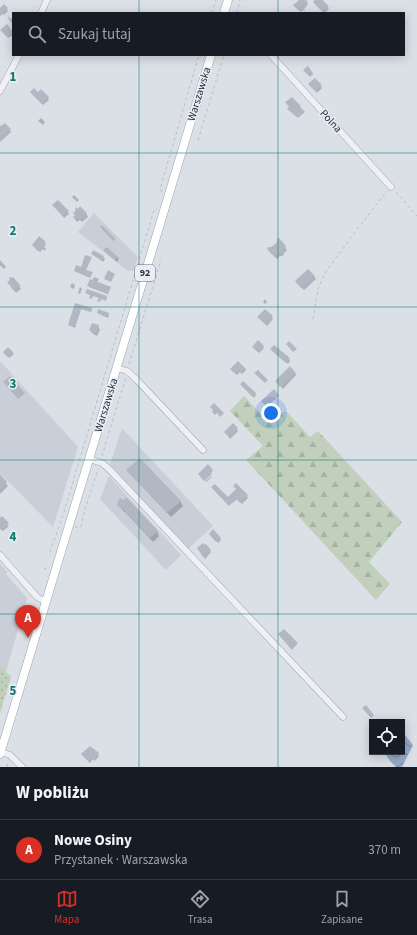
<!DOCTYPE html>
<html lang="pl">
<head>
<meta charset="utf-8">
<style>
  :root { --surface:#171b24; --page:#20242c; --text:#f1f3f6; --muted:#9ea1a6; --line:#363941; --accent:#d93025 }
  body { margin:0; font-family:"Source Sans 3",sans-serif; background:var(--page); color:var(--text) }
  .controls { position:absolute; right:12px; bottom:12px; display:grid; overflow:hidden; border-radius:0px; box-shadow:0 2px 10px #0003 }
  .controls button { width:36px; height:36px; display:grid; place-items:center; padding:0; border:0; border-bottom:1px solid var(--line); background:var(--surface); color:var(--text); font:20px sans-serif }
  .you { position:absolute; left:271px; top:413px; width:14px; height:14px; margin:-10px; border:3px solid #fff; border-radius:50%; background:#1a73e8; box-shadow:0 0 0 6px #1a73e833 }
  .badge { display:grid; place-items:center; width:26px; height:26px; border-radius:50%; background:var(--accent); color:#fff; font-size:13px; font-weight:700 }
  .pin { position:absolute; translate:-50% -33px; filter:drop-shadow(0 1px 2px #0008) }
  .pin::after { content:''; position:absolute; top:21px; width:14px; height:12px; background:inherit; clip-path:polygon(0 0,100% 0,50% 100%) }
  .list { margin:0; padding:0; list-style:none }
  h2 { display:flex; justify-content:space-between; align-items:center; height:52px; margin:0; padding:0 16px; font-size:17px }
  h2 small { font-size:13px; font-weight:400; color:var(--muted) }
  .list li { display:grid; grid-template-columns:26px 1fr auto; gap:12px; align-items:center; box-sizing:border-box; height:60px; padding:0 16px; border-top:1px solid var(--line) }
  .list b { display:block; font-size:15px; white-space:nowrap }
  .list p { margin:0; font-size:13px; white-space:nowrap; color:var(--muted) }
  .list em { font-size:13px; font-style:normal; color:var(--muted) }
  .icon { flex:none; width:22px; height:22px; fill:none; stroke:currentColor; stroke-width:2; stroke-linecap:round; stroke-linejoin:round }
  .map { position:relative; flex:none; width:417px; height:767px; overflow:hidden }
  .search { position:absolute; background:var(--surface); box-shadow:0 2px 10px #0003; left:12px; right:12px; top:12px; height:44px; display:flex; align-items:center; gap:10px; box-sizing:border-box; padding:0 14px; border-radius:0px; color:var(--muted); font-size:15px }
  .sheet { height:112px; background:var(--surface) }
  nav { display:flex; justify-content:space-around; align-items:center; box-sizing:border-box; height:56px; border-top:1px solid var(--line); background:var(--surface); font-size:11px; color:var(--muted) }
  nav a { display:grid; justify-items:center; gap:2px }
  nav .on { color:var(--accent) }
  .map>svg:first-child { display:block }
</style>
</head>
<body>
<div class="map">
<svg width="417" height="767" viewBox="0 0 417 767">
  <defs>
    <pattern id="grass-dots" width="8" height="8" patternUnits="userSpaceOnUse"><rect width="8" height="8" fill="#c0d0bc"/><path d="M2 2h.1M6 6h.1" fill="none" stroke="#a5b3a2" stroke-width="1.8" stroke-linecap="round"/></pattern>
    <pattern id="forest-firs" width="22" height="20" patternUnits="userSpaceOnUse"><rect width="22" height="20" fill="#c0d0bc"/><path d="M5 1l3.5 6h-7zM16 11l3.5 6h-7z" fill="#a5b3a2"/></pattern>
    <pattern id="water-waves" width="16" height="10" patternUnits="userSpaceOnUse"><rect width="16" height="10" fill="#95abc8"/><path d="M0 5q4-4 8 0t8 0" fill="none" stroke="#798ba4"/></pattern>
  </defs>
  <rect width="100%" height="100%" fill="#dbdfe6"/>
  <path fill="#c9ced8" d="M94,213L138,257L133,271H128L78,232Z
    M0,361L78,447L53,527L0,473Z
    M122,428L213,526L188,549L110,464Z
    M109,476L181,555L166,570L100,499Z
    M0,564L8,572L6,574L27,598L6,672L0,666Z"/>
  <path fill="url(#grass-dots)" d="M0,666L11,677L0,713Z"/>
  <path fill="url(#forest-firs)" d="M244,396L262,415L266,412H287L310,437L318,431L402,522L369,562L390,584L376,600L246,460L263,446L230,411Z"/>
  <path fill="url(#water-waves)" d="M402,731L413,745L402,767H396L390,761L384,752H402Z"/>
  <path fill="#0003" d="M301,0H304L308,4L304,9L305,11L303,10L301,12L296,7Z
    M316,0H322L329,8L327,11L324,13L315,4Z
    M4,5L8,11L4,15L3,14L0,16V13H2L0,9Z
    M9,17L13,21V24L8,18Z
    M7,26L13,33V35L8,38L3,32Z
    M306,72H312L313,74L310,77Z
    M315,79L322,88L317,93L311,86Z
    M31,93L38,94L48,98L49,100L43,105Z
    M41,118L45,122L43,125L38,121Z
    M0,129L10,130L11,132L0,142Z
    M74,195L79,200L77,202L72,197Z
    M55,207L68,212L69,214L64,218Z
    M86,213L88,217L82,222L80,220L77,222L74,218Z
    M45,243L46,244L44,247L46,249L45,251L43,249L40,252L34,247Z
    M285,247L287,250L284,253L283,256H280L277,259L268,250Z
    M105,251L118,257L119,259L117,262Z
    M92,254L103,257L105,259L103,262Z
    M0,260L6,267L4,269L0,265Z
    M314,276L316,279L304,290L298,284Z
    M94,277L99,279L97,282L110,287L108,294L89,287Z
    M9,282L19,285L21,289L16,293Z
    M72,283L75,285L74,289L70,287Z
    M80,287L82,289L80,294L78,293Z
    M265,299L267,302L265,304L263,302Z
    M75,304L92,309L91,312L81,309L75,328L69,325Z
    M265,310L273,319L267,326L260,319Z
    M98,313H108L109,315L108,318L99,314Z
    M98,326L100,330L97,336L92,333L90,330Z
    M263,346L264,348L259,353L253,347Z
    M274,346L289,359L290,361L288,364L272,351Z
    M12,352L14,354L9,358L5,354Z
    M245,368L246,370L242,374L240,372L237,375L232,371Z
    M295,372L296,375L283,389L276,381Z
    M241,385L255,393L256,395L254,398Z
    M274,391L279,396L267,406L263,401Z
    M237,429L238,431L230,439L225,432Z
    M0,476L8,486L0,494Z
    M212,476V477L206,482L205,481Z
    M142,486L180,501L183,506L171,517Z
    M247,496L248,498L242,504L237,499L233,503L230,500Z
    M118,502L157,531L159,536L153,542L125,512H124Z
    M0,520L9,526L3,531L0,529Z
    M211,536L220,538L221,540L218,543Z
    M206,545L211,552L205,559L203,556Z
    M98,754L99,756L95,761L93,759L90,763L82,755Z"/>
  <path fill="#b2b8c3" d="M299,0H306L308,2L303,7L305,8L303,10L301,9L299,11L293,5Z
    M315,0H322L328,5L326,9L322,11L313,2Z
    M4,4L8,8L0,15V8Z
    M7,24L13,32L6,36L0,30Z
    M308,66L312,72L308,75L303,70Z
    M315,78L322,85L315,91L308,84Z
    M34,88L38,92L41,89L49,97L42,104L30,92Z
    M292,97L301,106L300,107L305,112L298,118L287,109L289,107L285,102Z
    M5,123L11,129L0,140V125L1,126Z
    M58,200L69,211L63,216L52,205Z
    M80,206L87,213L80,220L77,217L75,219L73,217L75,215L73,213L76,210L75,209L76,207L78,209Z
    M102,225L116,239L113,241L100,227Z
    M39,236L46,242L43,245L45,247L43,249L41,248L38,251L32,245Z
    M279,238L286,246L282,250V253H278L275,257L267,249L268,247H271L274,245L277,242V239Z
    M107,247L118,257L115,260L103,250Z
    M93,250L104,256L102,260L91,254Z
    M85,255L92,257L86,270L93,272L90,278L74,271L76,265L81,267Z
    M308,269L315,276L301,288L295,281Z
    M108,270L115,274L111,282L104,279Z
    M10,277L12,278L13,277L20,285L14,291L7,282L10,280L9,279Z
    M90,279L111,287L108,294L87,286Z
    M87,289L107,296L106,301L101,299L100,302L97,301L99,298L93,296L92,299L89,298L90,295L85,293Z
    M75,303L92,308L91,312L81,309L75,327L68,325Z
    M98,309L109,313L107,317L97,313Z
    M265,309L273,316L265,324L257,317Z
    M92,323L99,325L96,333L89,330Z
    M258,340L264,346L258,352L252,347Z
    M289,341L297,349L293,352L286,344Z
    M274,345L290,358L286,363L270,349Z
    M8,347L13,352L7,357L3,352Z
    M238,361L245,368L240,373L238,371L236,374L230,369Z
    M290,366L295,372L280,387L275,381Z
    M258,370L268,380L265,383L254,373Z
    M10,376L25,393L18,399L3,382Z
    M243,381L256,393L252,396L240,384Z
    M274,389L279,395L266,406L261,401Z
    M214,403L224,413L220,417L217,413L215,415L212,412L213,410L210,407Z
    M233,423L238,428L229,437L224,432Z
    M140,458L181,501L167,513L126,470Z
    M208,464L213,470L211,473L212,474L204,481L198,474Z
    M0,474L7,482L0,489Z
    M236,483L248,495L240,503L236,499L229,506L211,487L215,484L228,497L236,489L233,486Z
    M126,497L158,531L150,538L122,508L121,509L117,505L118,501L120,498L124,500Z
    M2,516L9,523L2,530L0,528V518Z
    M213,529L221,538L216,542L209,534Z
    M203,543L205,545L206,544L211,550L203,557L197,548Z
    M284,629L298,643L292,650L278,634Z
    M366,705L374,715L371,718L362,708Z
    M90,746L99,753L94,759L92,758L89,761L81,754Z"/>
  <g fill="none" stroke-linecap="round" stroke-linejoin="round">
    <defs>
      <path id="minor" d="M41,13L47,0
        M271,55L391,187
        M0,91L19,55
        M117,368L127,371L137,380L203,450
        M89,459L102,463L110,470L343,717
        M0,555L37,597L46,602
        M1,752L10,755L22,767"/>
      <path id="major" d="M224,13L228,0
        M0,754L211,55"/>
    </defs>
    <use href="#minor" stroke="#a1a6b0" stroke-width="7"/>
    <use href="#major" stroke="#9aa3b2" stroke-width="9"/>
    <path stroke="#babdc5" stroke-width="1" stroke-dasharray="3 3" stroke-linecap="butt" d="M212,13L216,0
      M237,13L240,0
      M198,140L224,55
      M162,192L160,189L199,55
      M396,192L417,216
      M313,319L318,289L325,273L358,228L387,191
      M129,364L161,260
      M102,456L126,377
      M75,527H81L83,516L98,469
      M50,552L64,512L154,210L155,209H157
      M44,568L48,570
      M7,767L8,762"/>
    <use href="#minor" stroke="#eef0f5" stroke-width="6"/>
    <use href="#major" stroke="#fff" stroke-width="8"/>
  </g>
  <path fill="none" stroke="#0f766e" stroke-width="1" stroke-opacity="0.55" d="M139,0V13M278,0V13M139,55V767M278,55V767M0,153H417M0,307H417M0,460H417M0,614H417"/>
  <g text-anchor="middle" dominant-baseline="central" stroke-width="3" stroke-linejoin="round" paint-order="stroke">
    <rect fill="#eaeef4" stroke="#606673" stroke-width="1" x="135" y="265" width="20" height="16" rx="3"/>
    <g font-size="10" font-weight="bold" fill="#252c3c">
      <text x="145" y="273">92</text>
    </g>
    <g font-size="11" fill="#252c3c" stroke="#eaeef4">
      <text transform="translate(199 94) rotate(-73)">Warszawska</text>
      <text transform="translate(331 121) rotate(48)">Polna</text>
      <text transform="translate(106 405) rotate(-73)">Warszawska</text>
    </g>
  </g>
  <g font-size="13" text-anchor="middle" font-weight="bold" fill="#0f766e" stroke="#eaeef4" stroke-width="3" stroke-linejoin="round" paint-order="stroke">
    <text x="13" y="81">1</text>
    <text x="13" y="235">2</text>
    <text x="13" y="388">3</text>
    <text x="13" y="541">4</text>
    <text x="13" y="695">5</text>
  </g>
</svg>
<div class="controls">
<button><svg class="icon" aria-label="locate" viewBox="0 0 24 24"><circle cx="12" cy="12" r="6"/><path d="M12 2v4M12 18v4M2 12h4M18 12h4"/></svg></button>
</div>
<div class="you"></div>
<div class="pin badge" style="left:28px;top:638px">A</div>
<div class="search"><svg class="icon" aria-label="search" viewBox="0 0 24 24"><circle cx="10" cy="10" r="6"/><path d="M15 15l6 6"/></svg>Szukaj tutaj</div>
</div>
<section class="sheet">
<h2>W pobliżu<small></small></h2>
<ul class="list">
<li><span class="badge">A</span><div><b>Nowe Osiny</b><p>Przystanek · Warszawska</p></div><em>370 m</em></li>
</ul>
</section>
<nav>
<a class="on"><svg class="icon" aria-label="map" viewBox="0 0 24 24"><path d="M3 6l6-2 6 2 6-2v14l-6 2-6-2-6 2zM9 4v14M15 6v14"/></svg>Mapa</a>
<a><svg class="icon" aria-label="directions" viewBox="0 0 24 24"><path d="M12 3l9 9-9 9-9-9zM9 14v-3h6M13 9l2 2-2 2"/></svg>Trasa</a>
<a><svg class="icon" aria-label="saved" viewBox="0 0 24 24"><path d="M7 4h10v16l-5-4-5 4z"/></svg>Zapisane</a>
</nav>
</body>
</html>
